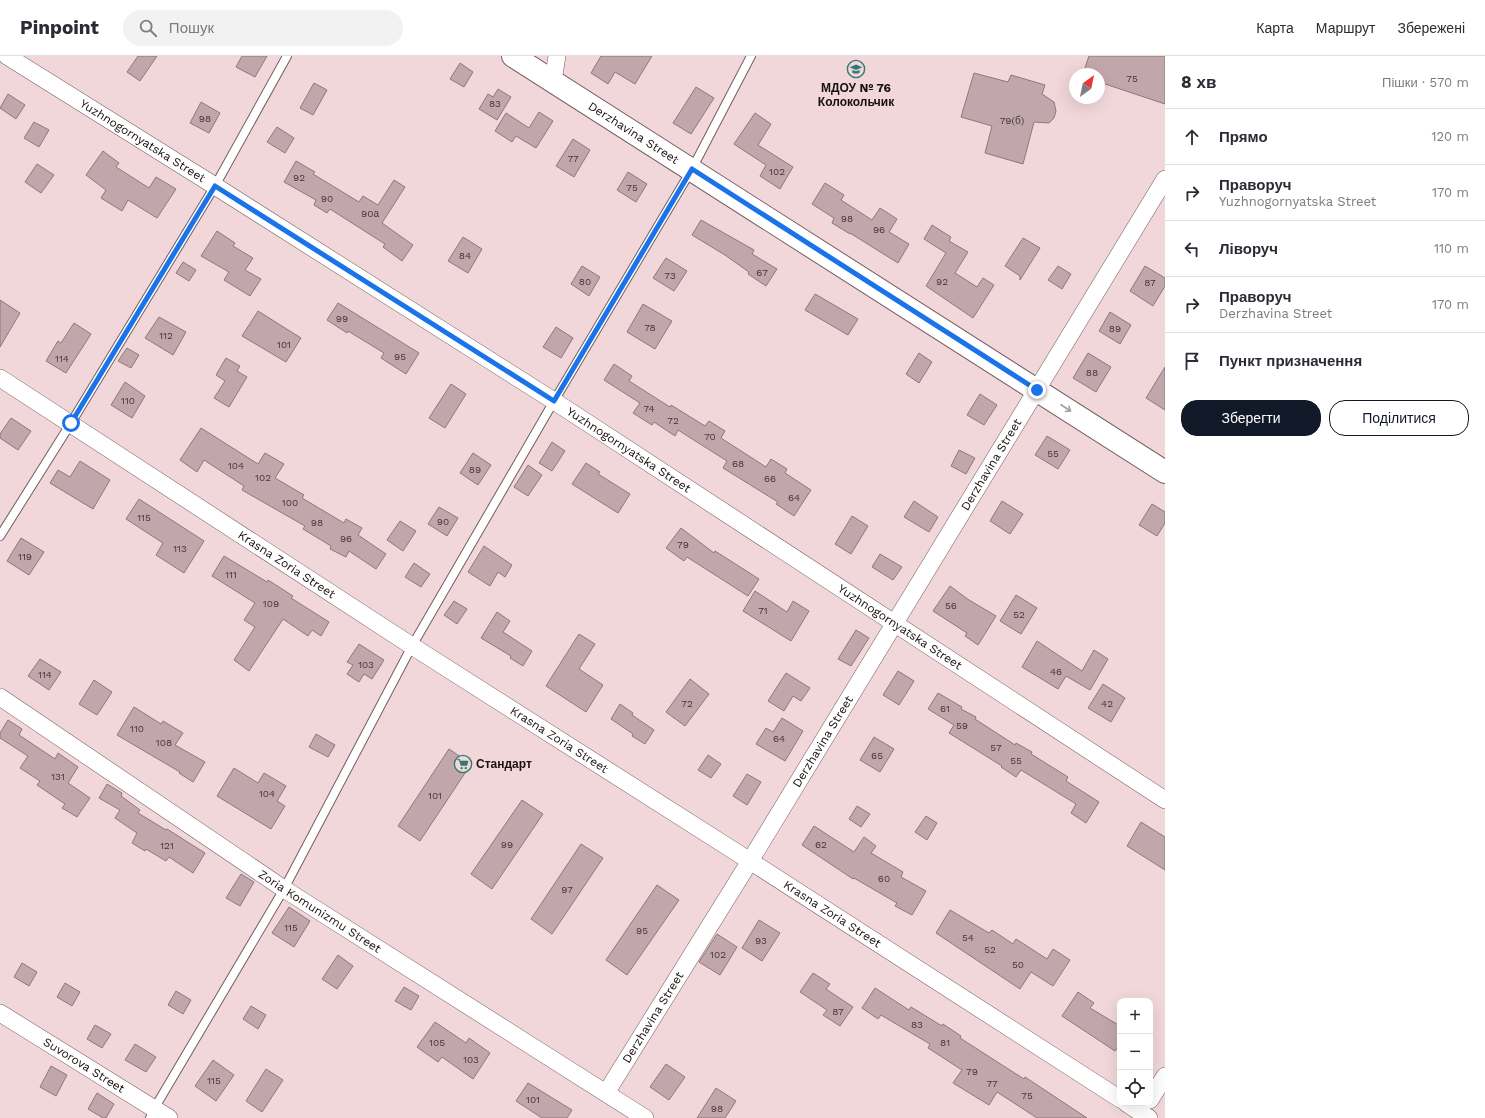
<!DOCTYPE html>
<html lang="uk">
<head>
<meta charset="utf-8">
<style>
  :root { --surface:#fff; --page:#f2f2f3; --text:#2b2b33; --muted:#7c7c81; --line:#e1e1e2; --accent:#111827 }
  body { margin:0; font-family:"Work Sans",sans-serif; background:var(--page); color:var(--text) }
  .controls { position:absolute; right:12px; bottom:12px; display:grid; overflow:hidden; border-radius:8px; box-shadow:0 4px 16px #0002 }
  .controls button { width:36px; height:36px; display:grid; place-items:center; padding:0; border:0; border-bottom:1px solid var(--line); background:var(--surface); color:var(--text); font:20px sans-serif }
  .compass { position:absolute; left:1069px; top:12px; width:36px; height:36px; border-radius:50%; background:var(--surface); box-shadow:0 4px 16px #0002; rotate:33deg }
  .stop { position:absolute; width:12px; height:12px; margin:-9px; border:3px solid #1a73e8; border-radius:50%; background:#fff }
  .stop.end { background:#1a73e8; border-color:#fff; box-shadow:0 1px 4px #0008 }
  .list { margin:0; padding:0; list-style:none }
  h2 { display:flex; justify-content:space-between; align-items:center; height:52px; margin:0; padding:0 16px; font-size:17px }
  h2 small { font-size:13px; font-weight:400; color:var(--muted) }
  .list li { display:grid; grid-template-columns:26px 1fr auto; gap:12px; align-items:center; box-sizing:border-box; height:56px; padding:0 16px; border-top:1px solid var(--line) }
  .list b { display:block; font-size:15px; white-space:nowrap }
  .list p { margin:0; font-size:13px; white-space:nowrap; color:var(--muted) }
  .list em { font-size:13px; font-style:normal; color:var(--muted) }
  .actions { display:flex; gap:8px; padding:12px 16px }
  .actions a { flex:1; padding:9px 0; border:1px solid var(--accent); border-radius:16px; text-align:center; font-size:14px; color:var(--accent) }
  .actions .main { background:var(--accent); color:#fff }
  .icon { flex:none; width:22px; height:22px; fill:none; stroke:currentColor; stroke-width:2; stroke-linecap:round; stroke-linejoin:round }
  .map { position:relative; flex:none; width:1165px; height:1062px; overflow:hidden }
  header { display:flex; align-items:center; gap:24px; box-sizing:border-box; height:56px; padding:0 20px; background:var(--surface); border-bottom:1px solid var(--line) }
  header strong { font-size:19px }
  nav { display:flex; gap:22px; margin-inline-start:auto; font-size:14px }
  .search { width:280px; height:36px; background:var(--page); display:flex; align-items:center; gap:10px; box-sizing:border-box; padding:0 14px; border-radius:22px; color:var(--muted); font-size:15px }
  main { display:flex }
  aside { flex:1; background:var(--surface) }
  .map>svg:first-child { display:block }
</style>
</head>
<body>
<header>
<strong>Pinpoint</strong>
<div class="search"><svg class="icon" aria-label="search" viewBox="0 0 24 24"><circle cx="10" cy="10" r="6"/><path d="M15 15l6 6"/></svg>Пошук</div>
<nav><a>Карта</a><a>Маршрут</a><a>Збережені</a></nav>
</header>
<main>
<div class="map">
<svg width="1165" height="1062" viewBox="0 0 1165 1062">
  <rect width="100%" height="100%" fill="#f1d7da"/>
  <path fill="#c1a7ab" stroke="#8e777a" d="M138,0H157L140,25L127,16Z
    M242,0H267L255,21L236,11Z
    M601,0H652L635,28L615,16L608,28L591,17Z
    M1089,0H1165V48L1099,26V18H1083Z
    M460,7L473,16L464,31L450,23Z
    M974,17L1008,26L1011,19L1045,29L1042,38L1054,46L1056,55L1054,62L1049,67L1034,66L1023,108L985,97L992,70L961,61Z
    M314,27L327,34L313,59L300,52Z
    M696,31L714,42L691,78L673,67Z
    M498,33L511,41L497,64L479,53L488,38L493,41Z
    M8,38L25,49L16,63L0,52Z
    M201,46L220,57L209,77L190,67Z
    M539,56L553,65L536,92L516,80L512,86L495,75L506,57L529,72Z
    M755,57L771,68L758,89L793,111L780,133L760,120L766,109L734,88Z
    M34,66L49,74L39,91L24,82Z
    M277,71L294,82L285,97L267,86Z
    M573,83L590,94L574,121L556,110Z
    M103,95L119,107L116,111L149,132L156,121L176,133L157,162L128,144L122,155L101,142L106,134L86,119Z
    M296,105L315,116L313,118L359,146L363,140L378,149L394,124L405,131L382,167L413,189L402,205L383,191L385,188L330,153L327,157L314,149L316,144L284,126Z
    M37,108L54,119L41,137L25,126Z
    M628,116L647,128L636,146L617,134Z
    M825,127L844,139L841,144L872,164L880,152L897,163L889,176L909,188L898,207L850,177V178L832,167L834,162L812,148Z
    M701,164L754,194L752,198L777,213L766,230L748,218L749,216L725,199L692,179Z
    M932,169L951,181L949,185L968,196L955,217L977,231L983,222L994,229L973,262L926,230L946,197L924,183Z
    M217,175L235,187L233,190L253,202L245,214L261,223L250,240L224,224L229,216L201,200Z
    M463,181L482,193L468,217L448,205Z
    M1023,182L1040,192L1020,224V220L1005,210Z
    M666,202L687,215L674,235L653,222Z
    M183,206L196,214L189,225L176,217Z
    M582,210L600,221L589,240L571,228Z
    M1058,210L1071,218L1062,233L1048,224Z
    M1145,210L1165,222V230L1153,250L1130,235Z
    M815,238L858,263L848,279L805,254Z
    M0,244L20,257L0,291Z
    M338,247L419,297L406,318L381,302L384,297L348,275L347,277L327,264Z
    M643,248L672,265L655,293L627,276Z
    M258,255L301,282L286,306L242,280Z
    M1110,256L1131,269L1120,288L1099,275Z
    M159,261L186,276L173,299L145,282Z
    M74,267L91,278L66,317L46,305L58,285L61,287Z
    M556,271L573,282L561,302L543,291Z
    M127,292L139,299L131,312L118,305Z
    M919,297L932,306L919,327L906,318Z
    M1088,297L1111,311L1096,336L1073,322Z
    M226,302L240,310L237,315L247,321L229,351L214,342L225,325L216,319Z
    M614,308L632,320L629,325L670,351L671,349L705,370L709,365L725,375L721,382L766,411L771,403L787,413L785,417L811,434L794,460L776,448L778,446L723,412L727,405L678,374L675,380L654,366L652,369L633,357L640,347L604,324Z
    M1165,311V354L1146,342Z
    M125,326L145,340L132,362L111,349Z
    M451,328L466,338L445,372L429,362Z
    M980,338L997,349L984,369L967,359Z
    M11,362L31,375L18,394L0,382V378Z
    M201,372L258,408L265,397L284,408L275,422L304,439L302,442L344,467L346,463L362,472L358,479L386,498L376,513L349,495L346,501L330,493L331,490L303,473L305,470L242,434L244,430L204,404L197,416L180,404Z
    M1047,380L1070,394L1058,413L1035,399Z
    M552,386L565,395L552,415L539,407Z
    M959,394L975,402L966,418L951,410Z
    M473,397L491,409L478,429L460,417Z
    M80,405L110,424L93,453L50,427L58,414L70,421Z
    M586,407L600,416L598,418L630,438L618,457L572,428Z
    M528,409L542,419L528,440L514,431Z
    M139,443L204,485L184,517L156,499L163,487L126,463Z
    M914,445L938,461L929,476L904,461Z
    M1002,445L1023,458L1010,478L990,465Z
    M1152,448L1165,456V467L1157,480L1139,469Z
    M439,451L458,462L447,480L428,468Z
    M852,460L868,470L851,498L835,488Z
    M400,465L416,475L403,495L387,484Z
    M681,472L714,497L715,495L759,523L748,540L687,501L684,505L666,492Z
    M21,482L44,496L29,519L7,505Z
    M484,490L512,509L505,521L498,516L490,530L468,516Z
    M880,498L902,511L893,524L872,511Z
    M224,500L267,526L268,524L293,540L291,542L329,566L321,580L312,574L308,580L283,563L249,615L234,604L255,571L244,564L255,547L212,520Z
    M414,507L430,518L421,531L405,521Z
    M950,530L969,544L996,560L978,589L965,580L967,577L933,555Z
    M755,535L787,556L793,545L809,555L791,585L743,555Z
    M1016,539L1037,552L1021,578L1000,565Z
    M454,545L467,553L457,568L444,559Z
    M497,556L510,565L503,576L532,595L523,610L510,602L511,600L481,582Z
    M856,574L869,582L851,610L838,603Z
    M579,578L595,588L579,613L603,629L586,656L546,630Z
    M1037,585L1082,615L1094,594L1108,603L1090,634L1066,620L1058,633L1022,611Z
    M359,588L384,604L372,623L364,618L359,626L347,618L353,609L347,606Z
    M40,603L61,616L49,634L28,620Z
    M898,615L914,625L899,649L883,639Z
    M786,617L810,632L801,645L793,640L784,655L768,645Z
    M690,623L709,638L685,670L666,656Z
    M94,624L112,636L97,659L79,648Z
    M1103,628L1125,642L1111,666L1088,652Z
    M938,637L962,651L961,653L976,661L975,663L1015,689L1016,687L1032,696L1031,698L1068,721L1066,725L1099,746L1086,767L1071,757L1076,748L1021,714L1016,721L1001,711L1002,710L949,677L954,669L928,653Z
    M620,648L633,657L632,659L654,674L645,688L632,680L633,678L611,663Z
    M134,651L161,668L163,665L183,677L175,689L205,706L193,726L179,717L180,716L117,679Z
    M782,662L803,675L785,705L756,688L766,672L773,676Z
    M8,664L22,673L19,679L55,703L58,697L78,711L68,727L90,742L77,761L62,752L65,748L37,729L40,725L20,712L28,700L0,682V677Z
    M316,678L335,689L328,701L309,691Z
    M874,681L894,693L880,716L860,704Z
    M449,693L471,708L420,785L398,770Z
    M708,699L721,708L711,722L698,714Z
    M234,712L258,727L264,717L286,730L277,745L285,750L271,773L217,740Z
    M747,718L761,726L747,749L733,740Z
    M107,728L122,737L121,740L140,754L138,757L166,774L167,773L205,797L193,817L169,801L166,805L146,793L145,795L132,787L137,777L115,762L120,754L99,742Z
    M522,744L543,758L492,833L471,818Z
    M857,750L870,758L861,771L849,763Z
    M926,760L937,767L927,784L915,776Z
    M1141,766L1165,781V814L1127,790Z
    M814,770L854,796L864,781L876,790L871,797L903,816L901,821L926,835L912,859L895,850L897,847L854,822L853,823L802,789Z
    M581,788L603,802L552,878L531,863Z
    M241,818L254,826L240,850L226,842Z
    M657,829L679,844L627,919L606,904Z
    M289,851L310,865L294,891L272,877Z
    M950,854L989,877L992,874L1013,888L1016,883L1047,903L1053,893L1070,904L1053,930L1031,916L1020,933L936,877Z
    M759,864L780,877L762,905L742,892Z
    M717,878L737,891L720,919L699,906Z
    M338,899L353,910L337,933L322,923Z
    M22,907L37,916L29,930L14,921Z
    M813,917L830,928L826,933L853,951L840,970L823,959L827,954L800,936Z
    M65,927L80,936L72,950L57,941Z
    M404,931L419,940L411,954L395,945Z
    M875,932L909,954L911,951L942,970L943,968L961,980L960,982L1024,1023L1025,1021L1087,1062H1037L997,1036L989,1049L953,1027L962,1014L928,992L930,988L881,959L878,963L862,952Z
    M176,935L191,944L183,958L168,949Z
    M1078,936L1094,947L1090,952L1120,970V988L1115,995L1062,960Z
    M251,950L266,959L258,973L243,963Z
    M435,966L466,987L469,982L490,997L473,1023L442,1001L438,1006L417,991Z
    M95,969L111,978L102,992L87,983Z
    M135,988L156,1001L146,1016L125,1004Z
    M213,1004L234,1019L216,1045L195,1030Z
    M666,1008L685,1021L669,1044L650,1031Z
    M51,1010L67,1019L56,1040L40,1031Z
    M266,1013L283,1024L262,1056L246,1045Z
    M528,1027L572,1054L567,1062H542L516,1045Z
    M716,1032L736,1045L725,1062H697Z
    M97,1037L114,1048L106,1062H103L88,1053Z"/>
  <g fill="none" stroke-linecap="round" stroke-linejoin="round">
    <defs>
      <path id="lane" d="M0,480L71,367L215,130L287,0
        M150,1062L154,1053L284,833L412,590L554,345L692,113L751,0"/>
      <g id="street">
        <path id="s1" d="M7,0L215,130L554,345L1165,744"/>
        <path d="M553,25L557,0"/>
        <path id="s2" d="M0,322L412,590L750,805L1120,1043"/>
        <path id="s3" d="M0,641L284,833L645,1062"/>
        <path id="s4" d="M0,957L169,1062"/>
        <path id="s5" d="M606,1037L750,805L1165,123"/>
        <path d="M1150,1044L1165,1020"/>
        <path d="M1126,1047L1149,1062"/>
      </g>
      <g id="secondary">
        <path id="s6" d="M513,0L1165,416"/>
      </g>
    </defs>
    <use href="#lane" stroke="#735d60" stroke-width="10"/>
    <use href="#street" stroke="#735d60" stroke-width="18"/>
    <use href="#secondary" stroke="#735d60" stroke-width="24"/>
    <use href="#lane" stroke="#fff" stroke-width="8"/>
    <use href="#street" stroke="#fff" stroke-width="17"/>
    <use href="#secondary" stroke="#fff" stroke-width="22"/>
  </g>
  <defs><path id="oneway-shaft" d="M-6 0H5M1.5-3L5.5 0L1.5 3" fill="none" stroke-width="1.6" stroke-linecap="round" stroke-linejoin="round"/></defs>
  <use stroke="#a39fa0" href="#oneway-shaft" transform="translate(1066 352) rotate(33)"/>
  <g fill="none" stroke-linecap="round" stroke-linejoin="round">
    <path stroke="#1a73e8" stroke-width="5" d="M71,367L215,130L554,345L692,113L1037,334"/>
  </g>
  <defs>
    <symbol id="school-ring" viewBox="-11 -11 22 22"><circle r="9.5" fill="#f1d7da" stroke="#317973" stroke-width="1.5"/><path d="M0-5L7-2L0 1L-7-2ZM-4 1L0 2.5L4 1V4Q0 6-4 4Z" fill="#317973"/></symbol>
    <symbol id="supermarket-ring" viewBox="-11 -11 22 22"><circle r="9.5" fill="#f1d7da" stroke="#317973" stroke-width="1.5"/><path d="M-6-5.5h2.5l.6 2H6L4.5 2H-2.5L-4.4-4H-6ZM-1.5 3.2a1.3 1.3 0 1 0 .1 0ZM3 3.2a1.3 1.3 0 1 0 .1 0Z" fill="#317973"/></symbol>
  </defs>
  <g fill-rule="evenodd">
    <use href="#school-ring" x="846" y="3" width="20" height="20"/>
    <use href="#supermarket-ring" x="453" y="698" width="20" height="20"/>
  </g>
  <g text-anchor="middle" dominant-baseline="central" stroke-width="3" stroke-linejoin="round" paint-order="stroke">
    <g font-size="10" fill="#433638">
      <text x="1132" y="22">75</text>
      <text x="495" y="47">83</text>
      <text x="205" y="62">98</text>
      <text x="1012" y="64">79(б)</text>
      <text x="573" y="102">77</text>
      <text x="777" y="115">102</text>
      <text x="299" y="121">92</text>
      <text x="632" y="131">75</text>
      <text x="327" y="142">90</text>
      <text x="370" y="157">90а</text>
      <text x="847" y="162">98</text>
      <text x="879" y="173">96</text>
      <text x="465" y="199">84</text>
      <text x="762" y="216">67</text>
      <text x="670" y="219">73</text>
      <text x="585" y="225">80</text>
      <text x="942" y="225">92</text>
      <text x="1150" y="226">87</text>
      <text x="342" y="262">99</text>
      <text x="650" y="271">78</text>
      <text x="1115" y="272">89</text>
      <text x="166" y="279">112</text>
      <text x="284" y="288">101</text>
      <text x="400" y="300">95</text>
      <text x="62" y="302">114</text>
      <text x="1092" y="316">88</text>
      <text x="128" y="344">110</text>
      <text x="649" y="352">74</text>
      <text x="673" y="364">72</text>
      <text x="710" y="380">70</text>
      <text x="1053" y="397">55</text>
      <text x="738" y="407">68</text>
      <text x="236" y="409">104</text>
      <text x="475" y="413">89</text>
      <text x="263" y="421">102</text>
      <text x="770" y="422">66</text>
      <text x="794" y="441">64</text>
      <text x="290" y="446">100</text>
      <text x="144" y="461">115</text>
      <text x="443" y="465">90</text>
      <text x="317" y="466">98</text>
      <text x="346" y="482">96</text>
      <text x="683" y="488">79</text>
      <text x="180" y="492">113</text>
      <text x="25" y="500">119</text>
      <text x="231" y="518">111</text>
      <text x="271" y="547">109</text>
      <text x="951" y="549">56</text>
      <text x="763" y="554">71</text>
      <text x="1019" y="558">52</text>
      <text x="366" y="608">103</text>
      <text x="1056" y="615">46</text>
      <text x="45" y="618">114</text>
      <text x="687" y="647">72</text>
      <text x="1107" y="647">42</text>
      <text x="945" y="652">61</text>
      <text x="962" y="669">59</text>
      <text x="137" y="672">110</text>
      <text x="779" y="682">64</text>
      <text x="164" y="686">108</text>
      <text x="996" y="691">57</text>
      <text x="877" y="699">65</text>
      <text x="1016" y="704">55</text>
      <text x="58" y="720">131</text>
      <text x="267" y="737">104</text>
      <text x="435" y="739">101</text>
      <text x="507" y="788">99</text>
      <text x="821" y="788">62</text>
      <text x="167" y="789">121</text>
      <text x="884" y="822">60</text>
      <text x="567" y="833">97</text>
      <text x="291" y="871">115</text>
      <text x="642" y="874">95</text>
      <text x="968" y="881">54</text>
      <text x="761" y="884">93</text>
      <text x="990" y="893">52</text>
      <text x="718" y="898">102</text>
      <text x="1018" y="908">50</text>
      <text x="838" y="955">87</text>
      <text x="917" y="968">83</text>
      <text x="437" y="986">105</text>
      <text x="945" y="986">81</text>
      <text x="471" y="1003">103</text>
      <text x="972" y="1015">79</text>
      <text x="214" y="1024">115</text>
      <text x="992" y="1027">77</text>
      <text x="1027" y="1039">75</text>
      <text x="533" y="1043">101</text>
      <text x="717" y="1052">98</text>
    </g>
    <g font-size="12" font-weight="bold" fill="#191011" stroke="#f1d7da">
      <text x="856" y="32">МДОУ № 76<tspan x="856" dy="14">Колокольчик</tspan></text>
      <text x="476" y="708" text-anchor="start">Стандарт</text>
    </g>
    <g font-size="12" fill="#191011" stroke="#f1d7da">
      <text stroke="none"><textPath href="#s6" startOffset="143">Derzhavina Street</textPath></text>
      <text stroke="none"><textPath href="#s1" startOffset="160">Yuzhnogornyatska Street</textPath></text>
      <text stroke="none"><textPath href="#s1" startOffset="736">Yuzhnogornyatska Street</textPath></text>
      <text stroke="none"><textPath href="#s5" startOffset="737">Derzhavina Street</textPath></text>
      <text stroke="none"><textPath href="#s2" startOffset="342">Krasna Zoria Street</textPath></text>
      <text stroke="none"><textPath href="#s1" startOffset="1060">Yuzhnogornyatska Street</textPath></text>
      <text stroke="none"><textPath href="#s2" startOffset="666">Krasna Zoria Street</textPath></text>
      <text stroke="none"><textPath href="#s5" startOffset="413">Derzhavina Street</textPath></text>
      <text stroke="none"><textPath href="#s3" startOffset="385">Zoria Komunizmu Street</textPath></text>
      <text stroke="none"><textPath href="#s2" startOffset="990">Krasna Zoria Street</textPath></text>
      <text stroke="none"><textPath href="#s5" startOffset="89">Derzhavina Street</textPath></text>
      <text stroke="none"><textPath href="#s4" startOffset="99">Suvorova Street</textPath></text>
    </g>
  </g>
</svg>
<div class="controls">
<button>+</button>
<button>−</button>
<button><svg class="icon" aria-label="locate" viewBox="0 0 24 24"><circle cx="12" cy="12" r="6"/><path d="M12 2v4M12 18v4M2 12h4M18 12h4"/></svg></button>
</div>
<svg class="compass" viewBox="-18 -18 36 36"><path d="M0-13l5 13h-10z" fill="#e53935"/><path d="M0 13l5-13h-10z" fill="#7c7c81"/></svg>
<div class="stop" style="left:71px;top:367px"></div>
<div class="stop end" style="left:1037px;top:334px"></div>
</div>
<aside>
<h2>8 хв<small>Пішки · 570 m</small></h2>
<ul class="list">
<li><svg class="icon" aria-label="ahead" viewBox="0 0 24 24"><path d="M12 20V5M6 11l6-6 6 6"/></svg><div><b>Прямо</b></div><em>120 m</em></li>
<li><svg class="icon" aria-label="right" viewBox="0 0 24 24"><path d="M7 20v-9h11M14 6l5 5-5 5"/></svg><div><b>Праворуч</b><p>Yuzhnogornyatska Street</p></div><em>170 m</em></li>
<li><svg class="icon" aria-label="left" viewBox="0 0 24 24"><path d="M17 20v-9H6M10 6l-5 5 5 5"/></svg><div><b>Ліворуч</b></div><em>110 m</em></li>
<li><svg class="icon" aria-label="right" viewBox="0 0 24 24"><path d="M7 20v-9h11M14 6l5 5-5 5"/></svg><div><b>Праворуч</b><p>Derzhavina Street</p></div><em>170 m</em></li>
<li><svg class="icon" aria-label="arrive" viewBox="0 0 24 24"><path d="M6 21V4h12l-3 4 3 4H6"/></svg><div><b>Пункт призначення</b></div></li>
</ul>
<div class="actions"><a class="main">Зберегти</a><a>Поділитися</a></div>
</aside>
</main>
</body>
</html>
